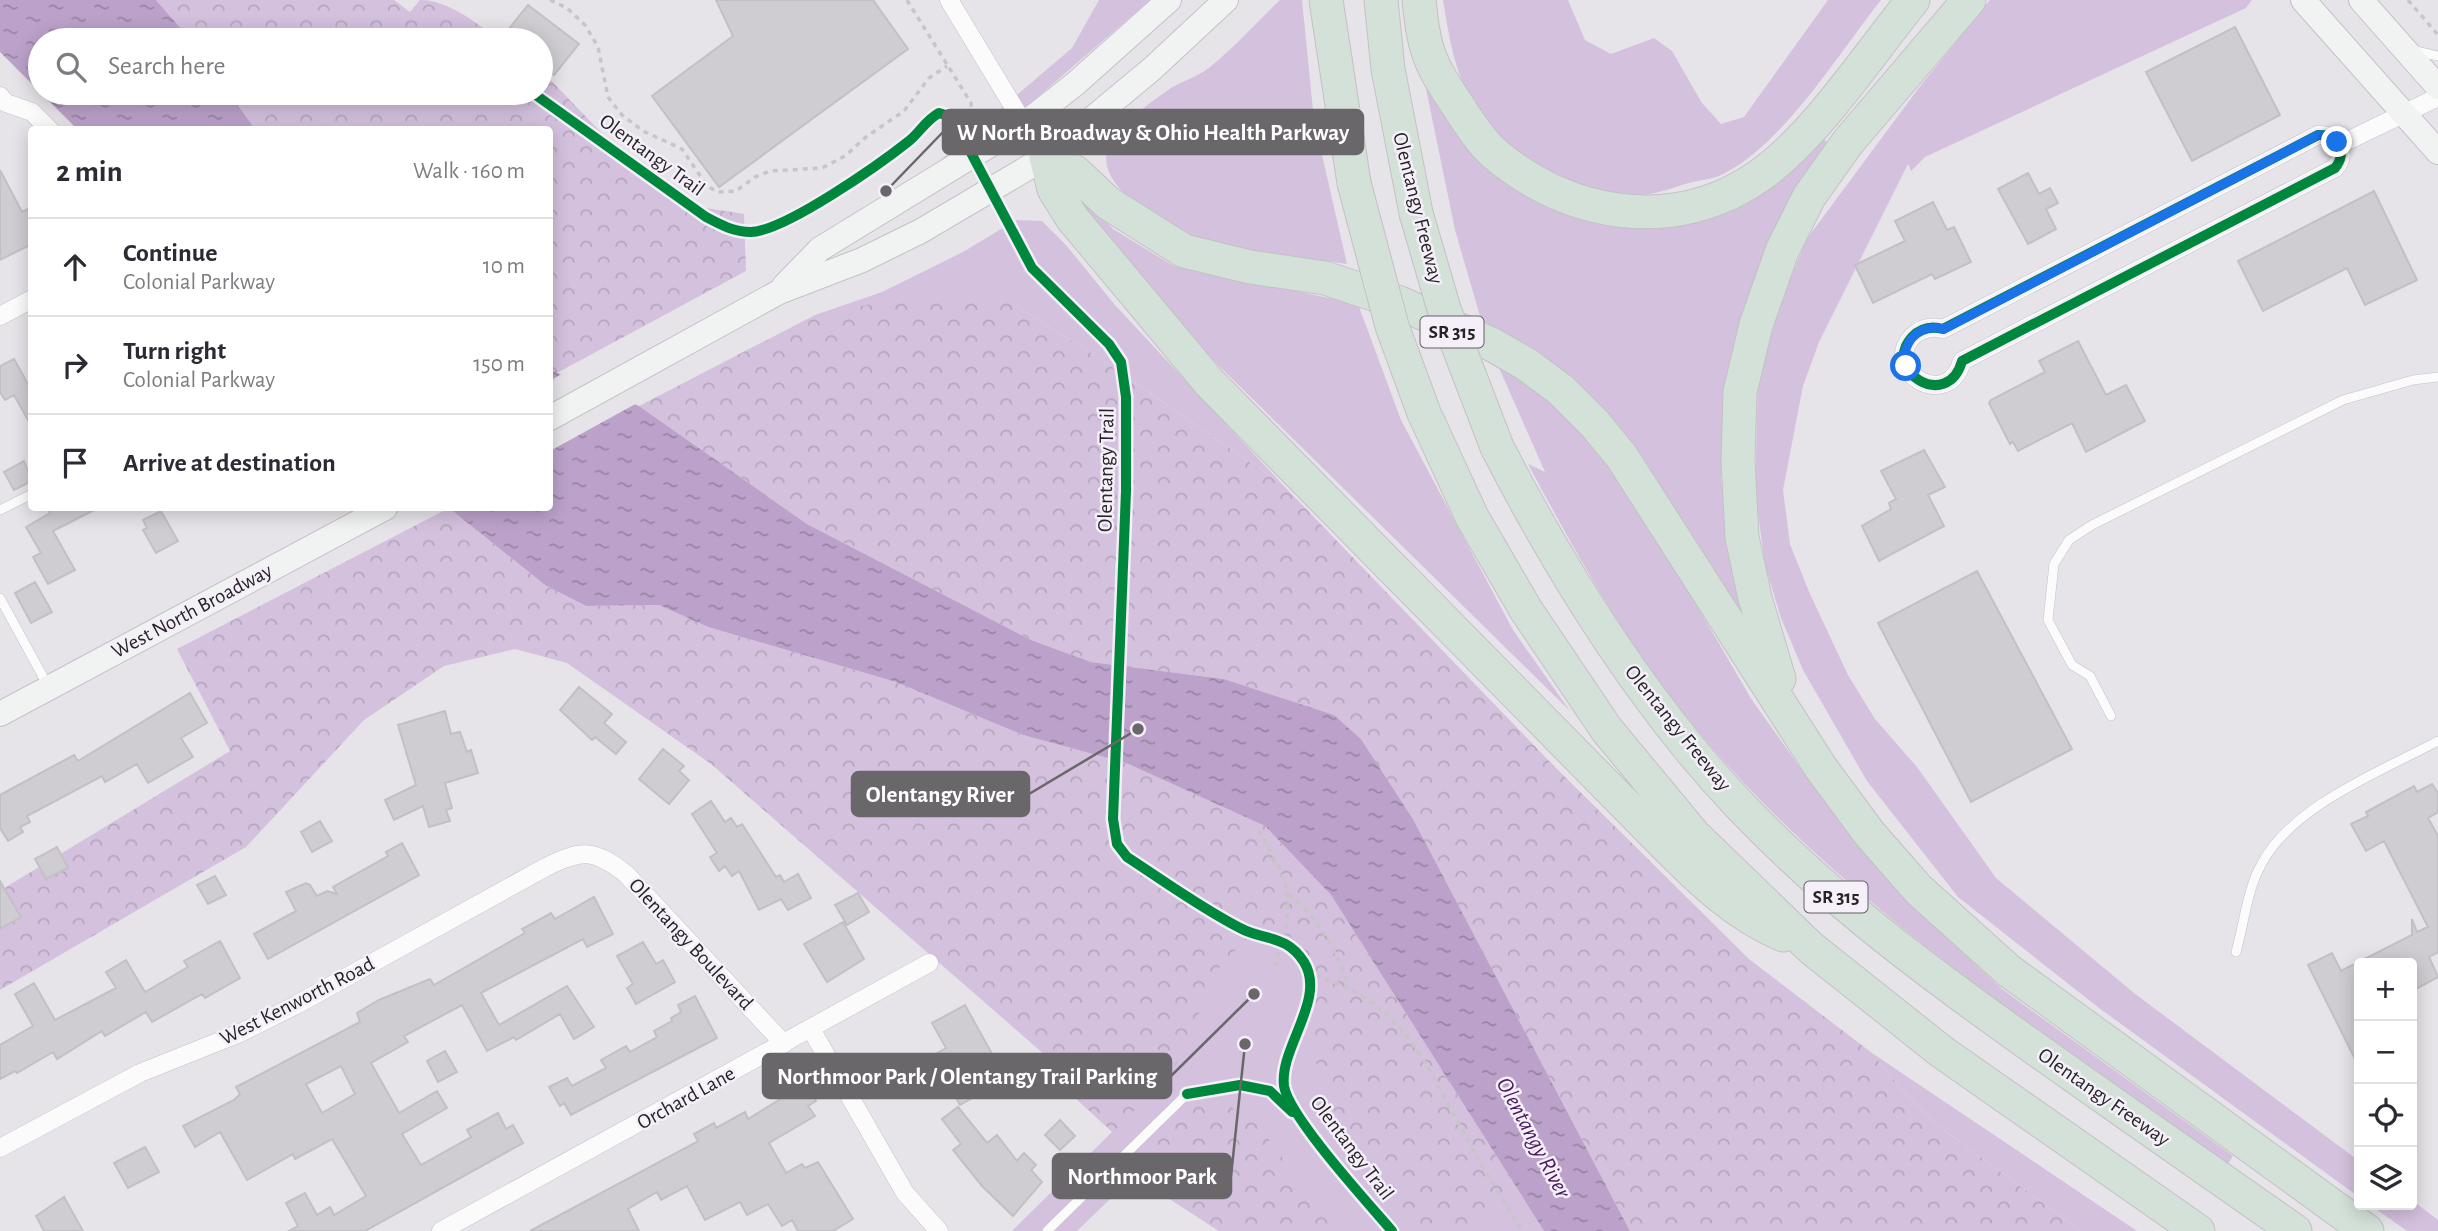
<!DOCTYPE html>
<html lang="en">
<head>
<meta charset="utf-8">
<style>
  :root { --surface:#fff; --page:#f2f2f3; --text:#2b2b33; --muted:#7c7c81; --line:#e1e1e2 }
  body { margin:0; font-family:"Alegreya Sans",sans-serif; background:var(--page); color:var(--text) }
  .controls { position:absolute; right:21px; bottom:21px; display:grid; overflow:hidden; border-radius:7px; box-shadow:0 4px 18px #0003 }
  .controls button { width:63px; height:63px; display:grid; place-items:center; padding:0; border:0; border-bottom:2px solid var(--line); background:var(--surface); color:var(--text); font:35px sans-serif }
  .stop { position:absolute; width:21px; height:21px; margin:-16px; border:5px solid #1a73e8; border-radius:50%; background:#fff }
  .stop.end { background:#1a73e8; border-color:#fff; box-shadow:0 2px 7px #0008 }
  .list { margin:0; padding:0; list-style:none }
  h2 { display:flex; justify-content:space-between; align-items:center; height:91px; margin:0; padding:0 28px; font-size:30px }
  h2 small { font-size:23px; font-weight:400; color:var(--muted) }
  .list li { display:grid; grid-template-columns:46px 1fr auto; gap:21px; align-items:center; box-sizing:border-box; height:98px; padding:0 28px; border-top:2px solid var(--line) }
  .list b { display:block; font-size:26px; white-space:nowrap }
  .list p { margin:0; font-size:23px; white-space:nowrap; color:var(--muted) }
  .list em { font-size:23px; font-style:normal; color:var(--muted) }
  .icon { flex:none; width:38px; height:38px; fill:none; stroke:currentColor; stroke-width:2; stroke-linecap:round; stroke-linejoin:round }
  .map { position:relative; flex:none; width:2438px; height:1231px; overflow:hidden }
  .search { position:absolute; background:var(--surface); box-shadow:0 4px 18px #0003; left:28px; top:28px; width:525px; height:77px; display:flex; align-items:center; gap:18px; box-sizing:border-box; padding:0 24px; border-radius:38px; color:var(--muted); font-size:26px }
  .panel { position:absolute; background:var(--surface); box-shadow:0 4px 18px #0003; left:28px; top:126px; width:525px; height:385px; border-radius:7px }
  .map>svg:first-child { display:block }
</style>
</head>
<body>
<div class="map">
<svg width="2438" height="1231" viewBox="0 0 2438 1231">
  <defs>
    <pattern id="forest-crowns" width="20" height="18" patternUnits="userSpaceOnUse" patternTransform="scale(1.75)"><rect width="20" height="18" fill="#d4c1de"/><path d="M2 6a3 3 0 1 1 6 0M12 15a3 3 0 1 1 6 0" fill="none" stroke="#b6a6be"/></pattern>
    <pattern id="water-ripples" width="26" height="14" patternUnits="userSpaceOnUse" patternTransform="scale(1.75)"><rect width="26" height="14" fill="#bca2ca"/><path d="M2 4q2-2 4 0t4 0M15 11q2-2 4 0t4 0" fill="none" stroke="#9984a4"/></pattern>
  </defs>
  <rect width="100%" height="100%" fill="#e7e4e9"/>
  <path fill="#d4c1de" d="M1099,0H1150L1025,108L933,175L929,170L1072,48Z
    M1280,0H1302L1314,120L1347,264C1307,258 1264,255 1225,246C1187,238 1074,187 1115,135C1128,119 1151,102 1168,90C1181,81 1198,77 1210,67C1235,47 1257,22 1280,0Z
    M1443,0H1568L1585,40L1611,54L1654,38L1672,51L1702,103L1721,124L1744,117L1828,0H1881C1839,53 1784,143 1725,173C1715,179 1700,180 1689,183C1674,187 1658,194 1642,195C1581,200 1502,153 1472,102C1454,70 1449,36 1443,0Z
    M1990,0H2252L2246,8L1925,157L1911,171L1908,164L1819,342L1803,386L1783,490L1790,544L1810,594L1848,675L1875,719L1917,767L1996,878L2134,993L2359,1161V1197L2099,1008L1958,897L1867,781L1803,670L1781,618L1765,565L1756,499V457L1758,378L1782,299L1806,240L1921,85Z
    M1423,74L1526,194L1572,217L1616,225L1821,136L1830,145L1730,370L1721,479L1735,569L1751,628L1691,544L1482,323L1455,230Z
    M1087,201L1113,229L1174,266L1358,304L1401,420L1513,630L1570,711L1220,367L1122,263L1080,206Z
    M1016,220L1042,221L1066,245L1115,305L1283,485L1099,358L1009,302L815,315L882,292L963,252Z
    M1496,361L1534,385L1577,426L1624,481L1752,700L1821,797L1920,913L2002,989L2233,1156L2228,1164C2036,1028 1830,897 1681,711C1621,635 1573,548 1528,464L1545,472Z
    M1103,896H1331L1544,1231H1219L1134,1176L1077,1231H1012L1112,1132L1072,1095Z
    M1872,1053L2137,1231H2081L1937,1125L1902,1090Z
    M2412,1200L2438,1220V1231H2407L2370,1205H2412Z"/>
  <path fill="url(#forest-crowns)" d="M156,0H394L410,12L420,0C449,0 477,24 500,40H191Z
    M541,70L643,176L693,206L744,214L746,271L555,374L550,370V130L255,129L229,93H541Z
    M980,294L1009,302L1099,358L1283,485L1553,765L1749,959L1872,1053L1902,1090L1937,1125L2081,1231H1630L1413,819L1361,739L1334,715L1224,679L1091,662L1031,640L807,524L639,406L815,315L913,296Z
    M449,508L545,585L586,606L659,605L708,627L896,682L1023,735L1126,763L1265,826L1331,895L1511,1179L1499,1210L1481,1231H1418L1365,1174L1330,1103L1309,1042L1313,968L1294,938L1261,926L1221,964L1173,1071L1113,1132L1072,1095L1045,1055L711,764L567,663L515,649L444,666L364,720L246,847L0,990V902L6,887L230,751L177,649Z
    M1225,1103L1256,1122L1337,1231H1219L1123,1168L1188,1104Z"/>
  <path fill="url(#water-ripples)" d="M0,0H156L191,40H40V93H229L255,129H77L0,52Z
    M550,370L639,406L807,524L1031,640L1091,662L1224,679L1334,715L1361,739L1413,819L1630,1231H1544L1331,895L1265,826L1126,763L1023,735L896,682L708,627L659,605L586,606L545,585L449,508H550Z"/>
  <path fill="#e7e4e9" d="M563,373L639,402L550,451V381Z"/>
  <path fill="#cfcdd1" stroke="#c2c0c4" stroke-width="2" fill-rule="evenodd" d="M716,0H873L908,49L719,187L652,96L733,36Z
    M528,5L579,44L554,75L541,65V40H500Z
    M2235,27L2280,115L2192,161L2146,72Z
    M0,170L22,212L32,207V244L0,260Z
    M2028,173L2039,194L2050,188L2058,203L2046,209L2056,229L2028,244L1998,189Z
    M2374,191L2417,280L2365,305L2347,268L2263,311L2238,261Z
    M1933,202L1947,230L1954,227L1971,262L1935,279L1932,274L1873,303L1855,265L1905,241L1895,221Z
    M2078,341L2106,395L2126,385L2145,421L2086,452L2072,423L2018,451L2013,442L2010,444L1989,403L1991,400L2045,372L2039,361Z
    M14,359L32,391V427L14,395L5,400L0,392V366Z
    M1924,450L1945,487L1928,495L1944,526L1879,561L1862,526L1891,509L1889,503L1896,499L1881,471Z
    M24,461L32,481L14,490L4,472Z
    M47,508H98L53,531L75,570L48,584L33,557L41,553L26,527L50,513Z
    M161,511L178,541L156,553L143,530L147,528L143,520Z
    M1977,571L2072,749L1971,802L1878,623Z
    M35,582L52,612L31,623L15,593Z
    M579,687L612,714L604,723L626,742L616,754L595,737L592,740L560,710Z
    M190,693L207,723L181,738L193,757L148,783L137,764L105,782L102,776L27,816L30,822L20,827L23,832L8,841L0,828V795L74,755L78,761Z
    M445,711L451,734L460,732L467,752L471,750L478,773L445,783L452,808L446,810L450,821L429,827L423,806L394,820L385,800L416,785L398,725Z
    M663,749L684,766L679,771L689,780L669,804L639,779Z
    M2432,784L2438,793V812L2428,818L2438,836V952L2429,957L2438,977L2412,991V963H2359V1067L2308,965L2332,953L2341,971L2412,935V919L2417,932L2428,927L2384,841L2366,851L2351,824L2368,816L2366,812L2414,786L2417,792Z
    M711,801L725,822L731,818L737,827L742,824L776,877L780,875L784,882L798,874L811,898L788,910L781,899L759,910L739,871L732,876L725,866L719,871L710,857L717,853L692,814Z
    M320,821L332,841L312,852L301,832Z
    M402,843L419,875L268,959L254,934L296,911L286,892L306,883L310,885L317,896L327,891L337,894L333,887L388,856L386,852Z
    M57,847L68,868L46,879L35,859Z
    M215,876L226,895L208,904L197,885Z
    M0,881L21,917L0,929Z
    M858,893L869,912L847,925L835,905Z
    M594,897L613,934L587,947L583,939L481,993L499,1025L567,986L594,1027L574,1039L560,1014L516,1040L514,1037L487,1051L462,1005L404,1036L408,1042L371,1063L399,1113L437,1091L447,1108L402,1134L421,1165L471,1137L467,1130L498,1113L506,1129L513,1125L523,1143L365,1231H289L298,1226L286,1203L305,1193L317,1215L330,1207L334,1215L366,1196L332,1139L295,1159L293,1154L247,1180L220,1132L195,1147L183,1126L234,1100L240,1094L236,1087L360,1022L357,1013L379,1000L430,979L434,985L525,933L522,929L551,913L555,919ZM341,1066L355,1094L322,1113L306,1084Z
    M843,922L864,959L827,982L804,944Z
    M220,941L240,978L205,998L202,994L152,1022L146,1012L105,1036L102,1031L57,1059L53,1052L17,1073L15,1071L0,1079V1045L33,1026L15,994L34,983L55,1020L116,988L106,972L126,960L145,992L188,967L184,961Z
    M643,942L656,964L663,960L675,982L636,1004L627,988L633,984L617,956Z
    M695,996L717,1038L571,1115L564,1103L560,1106L549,1087L567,1078L572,1086L606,1068L601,1060L626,1046L630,1052L657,1037L654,1031L672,1021L671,1018L681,1012L678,1005Z
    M965,1005L996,1061L994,1062L999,1071L976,1084L981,1093L960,1105L941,1071L937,1073L929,1058L946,1048L932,1023Z
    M445,1051L457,1072L438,1082L427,1061Z
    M800,1087L802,1091L808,1087L816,1101L808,1106L815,1116L769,1143L786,1173L802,1164L805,1168L818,1162L853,1219L833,1231H798L792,1220L782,1226L768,1204L747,1215L740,1202L705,1220L687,1186L661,1200L657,1192L628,1209L639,1231H530L695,1143L698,1141L694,1134L714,1123L716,1128L745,1112L748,1119Z
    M958,1107L987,1143L997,1135L1017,1161L1024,1153L1036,1165L1031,1170L1042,1182L1013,1216L982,1186L953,1150L961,1144L942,1119Z
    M1060,1120L1075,1136L1060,1150L1045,1135Z
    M145,1147L159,1172L128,1188L114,1163Z
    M64,1197L83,1231H44L36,1216Z"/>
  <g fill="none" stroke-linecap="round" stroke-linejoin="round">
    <defs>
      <path id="lane" d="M2416,51L2438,56
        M0,510L32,494
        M0,598L48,686
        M2111,716L2090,676L2072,665L2048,620L2054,564L2069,540L2092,525L2343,400L2413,380L2438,377
        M2236,952C2244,924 2247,890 2261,865C2291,806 2382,771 2438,741
        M1047,1231L1187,1094"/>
      <path id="street" d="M949,0L1024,124
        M0,96L6,103L32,112L50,130
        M2318,135C2338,134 2348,153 2335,168L1962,361C1948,412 1881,371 1912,337C1921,328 1932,326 1943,329Z
        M2339,145L2438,97
        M0,316L32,299
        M811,1029L905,1193L939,1231
        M0,1148L140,1073L240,1033L296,1005L546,867C582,849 594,849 626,874L784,1044
        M441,1231L929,963"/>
      <path id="secondary" d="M2303,0L2438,152
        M2361,0L2438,87
        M784,286L820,249L1024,124L1075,84L1169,0
        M550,418L779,292L862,260L921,231L1046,157L1153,68L1226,0
        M0,714L385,508"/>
      <path id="highway" d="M1326,0L1354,183
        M1381,0L1388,69L1416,213
        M1419,0C1421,19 1423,39 1430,57C1436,74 1447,89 1456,103C1467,120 1480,141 1495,154C1570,218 1676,234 1759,176C1815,137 1869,54 1913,0
        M1046,157L1075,172L1108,203L1184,251L1250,267L1325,278L1400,303L1491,344L1526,364L1561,390L1595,424L1622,457L1821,768L1869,833L1918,889L2009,971L2367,1231
        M1046,157L1054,189L1072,218L1209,382L1665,845C1701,881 1736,915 1783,935
        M1424,413L1472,517L1526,610L1607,730L1694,835L1811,948L1942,1052L2198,1231
        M1497,447C1552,554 1614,656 1690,749C1793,875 1925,971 2057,1064C2136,1120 2215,1175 2295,1231
        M1779,679L1755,598L1742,537L1738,460L1740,392L1756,325L1782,251L1809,197L1848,142L1969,0"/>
    </defs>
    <use href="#lane" stroke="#c4c2c6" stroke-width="10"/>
    <use href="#street" stroke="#c4c2c6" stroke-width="19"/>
    <use href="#secondary" stroke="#c4c2c6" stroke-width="26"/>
    <use href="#highway" stroke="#c3c1c4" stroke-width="35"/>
    <path stroke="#c7c6c7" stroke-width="3.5" stroke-dasharray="5 5" stroke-linecap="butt" d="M550,0L567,8L585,25L598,47L608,97L622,115L643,131L682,149L707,186L718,192L736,191L755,177L770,171L822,168L845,156L866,137L904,111L929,78L947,66
      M907,0L971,103L972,120L963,134
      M2408,0L2438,35
      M1258,830C1292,884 1296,904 1275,965
      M1289,895C1321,919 1335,950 1349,986
      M1306,972C1401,1001 1418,1050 1462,1130C1480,1165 1502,1198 1523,1231"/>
    <use href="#lane" stroke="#fbfbfc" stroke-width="9"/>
    <use href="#street" stroke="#fbfbfc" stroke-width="18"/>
    <use href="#secondary" stroke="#f0f3f2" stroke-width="24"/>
    <use href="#highway" stroke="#d3e1d8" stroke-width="33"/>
    <defs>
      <path id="highway-bridge" d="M1354,183L1392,326L1424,413
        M1416,213L1444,309L1497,447"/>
    </defs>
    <use href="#highway-bridge" stroke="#c3c1c4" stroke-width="35" stroke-linecap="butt"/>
    <use href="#highway-bridge" stroke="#d3e1d8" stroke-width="33"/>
    <defs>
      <path id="cycleway" d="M533,93L706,217C721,225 734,232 751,232C785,231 880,164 909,141C920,132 926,120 939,113L952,117L1032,268L1109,344L1121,362L1126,397V491L1113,819L1117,844L1127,857C1164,881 1201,908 1240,928C1264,941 1286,934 1304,962C1327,999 1279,1048 1284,1086C1289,1117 1369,1204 1392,1231
        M2318,135C2338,134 2348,153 2335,168L1962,361C1948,412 1881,371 1912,337C1921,328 1932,326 1943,329Z
        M1187,1094L1240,1085L1270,1091L1292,1112"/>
    </defs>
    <use href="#cycleway" stroke="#f5eff9" stroke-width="15"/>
    <use href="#cycleway" stroke="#00873e" stroke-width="10"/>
  </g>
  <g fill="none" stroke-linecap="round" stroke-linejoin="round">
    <path stroke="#1a73e8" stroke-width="9" d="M1906,366V349C1912,332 1926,325 1944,329L2318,135H2328L2337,142"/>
  </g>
  <g text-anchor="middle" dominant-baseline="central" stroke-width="5" stroke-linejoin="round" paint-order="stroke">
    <g fill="#f5eff9" stroke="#646166" stroke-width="2">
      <rect x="1420.5" y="316.5" width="63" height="31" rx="5"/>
      <rect x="1804.5" y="881.5" width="63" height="31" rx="5"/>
    </g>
    <g font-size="19" font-weight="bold" fill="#262427">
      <text x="1452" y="332">SR 315</text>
      <text x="1836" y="897">SR 315</text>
    </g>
    <g font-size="21" fill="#262427" stroke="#f5eff9">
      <text transform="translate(652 155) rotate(36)">Olentangy Trail</text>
      <text transform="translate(1418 208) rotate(76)">Olentangy Freeway</text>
      <text transform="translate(1106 470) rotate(-89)">Olentangy Trail</text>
      <text transform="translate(192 611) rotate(-28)">West North Broadway</text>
      <text transform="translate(1678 728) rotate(51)">Olentangy Freeway</text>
      <text transform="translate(691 944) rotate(47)">Olentangy Boulevard</text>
      <text transform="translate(297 1001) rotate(-27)">West Kenworth Road</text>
      <text transform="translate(2104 1097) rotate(35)">Olentangy Freeway</text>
      <text transform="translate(686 1098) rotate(-29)">Orchard Lane</text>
      <text transform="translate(1352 1148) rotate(53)">Olentangy Trail</text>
    </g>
    <g font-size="23" font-style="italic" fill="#481a5c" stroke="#f5eff9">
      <text transform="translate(1533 1138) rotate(62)">Olentangy River</text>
    </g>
  </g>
  <path fill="none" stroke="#6a676b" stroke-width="2.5" d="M886 191L943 132M1138 729L1029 794M1254 994L1171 1076M1245 1044L1231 1176"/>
  <g fill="#6a676b" stroke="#f5eff9" stroke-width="2.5">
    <circle cx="886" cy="191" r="7"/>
    <circle cx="1138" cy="729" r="7"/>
    <circle cx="1254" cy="994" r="7"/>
    <circle cx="1245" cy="1044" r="7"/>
  </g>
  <g fill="#6a676b" stroke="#6a676b" stroke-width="2.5">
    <rect x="943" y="110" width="420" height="44" rx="7"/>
    <rect x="852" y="772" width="177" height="44" rx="7"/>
    <rect x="763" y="1054" width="408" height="44" rx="7"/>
    <rect x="1053" y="1154" width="178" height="44" rx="7"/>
  </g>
  <g font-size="23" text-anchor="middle" font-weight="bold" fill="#fff">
    <text x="1153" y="140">W North Broadway &amp; Ohio Health Parkway</text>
    <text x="940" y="802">Olentangy River</text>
    <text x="967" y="1084">Northmoor Park / Olentangy Trail Parking</text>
    <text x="1142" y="1184">Northmoor Park</text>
  </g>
</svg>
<div class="controls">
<button>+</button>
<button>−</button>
<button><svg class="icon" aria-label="locate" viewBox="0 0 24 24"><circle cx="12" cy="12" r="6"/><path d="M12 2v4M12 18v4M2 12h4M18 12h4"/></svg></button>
<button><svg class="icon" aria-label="layers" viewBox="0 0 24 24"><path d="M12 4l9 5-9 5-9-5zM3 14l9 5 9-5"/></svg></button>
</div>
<div class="stop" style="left:1906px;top:366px"></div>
<div class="stop end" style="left:2337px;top:142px"></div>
<div class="search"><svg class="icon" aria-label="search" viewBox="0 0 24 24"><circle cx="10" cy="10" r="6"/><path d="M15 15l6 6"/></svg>Search here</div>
<section class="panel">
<h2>2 min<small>Walk · 160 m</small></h2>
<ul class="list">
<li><svg class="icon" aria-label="ahead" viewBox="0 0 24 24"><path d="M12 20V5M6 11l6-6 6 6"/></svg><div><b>Continue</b><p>Colonial Parkway</p></div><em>10 m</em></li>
<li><svg class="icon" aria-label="right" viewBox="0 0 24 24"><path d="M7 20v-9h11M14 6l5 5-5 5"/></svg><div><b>Turn right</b><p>Colonial Parkway</p></div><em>150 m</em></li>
<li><svg class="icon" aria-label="arrive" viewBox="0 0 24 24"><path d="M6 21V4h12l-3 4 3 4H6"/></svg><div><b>Arrive at destination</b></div></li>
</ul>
</section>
</div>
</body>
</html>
